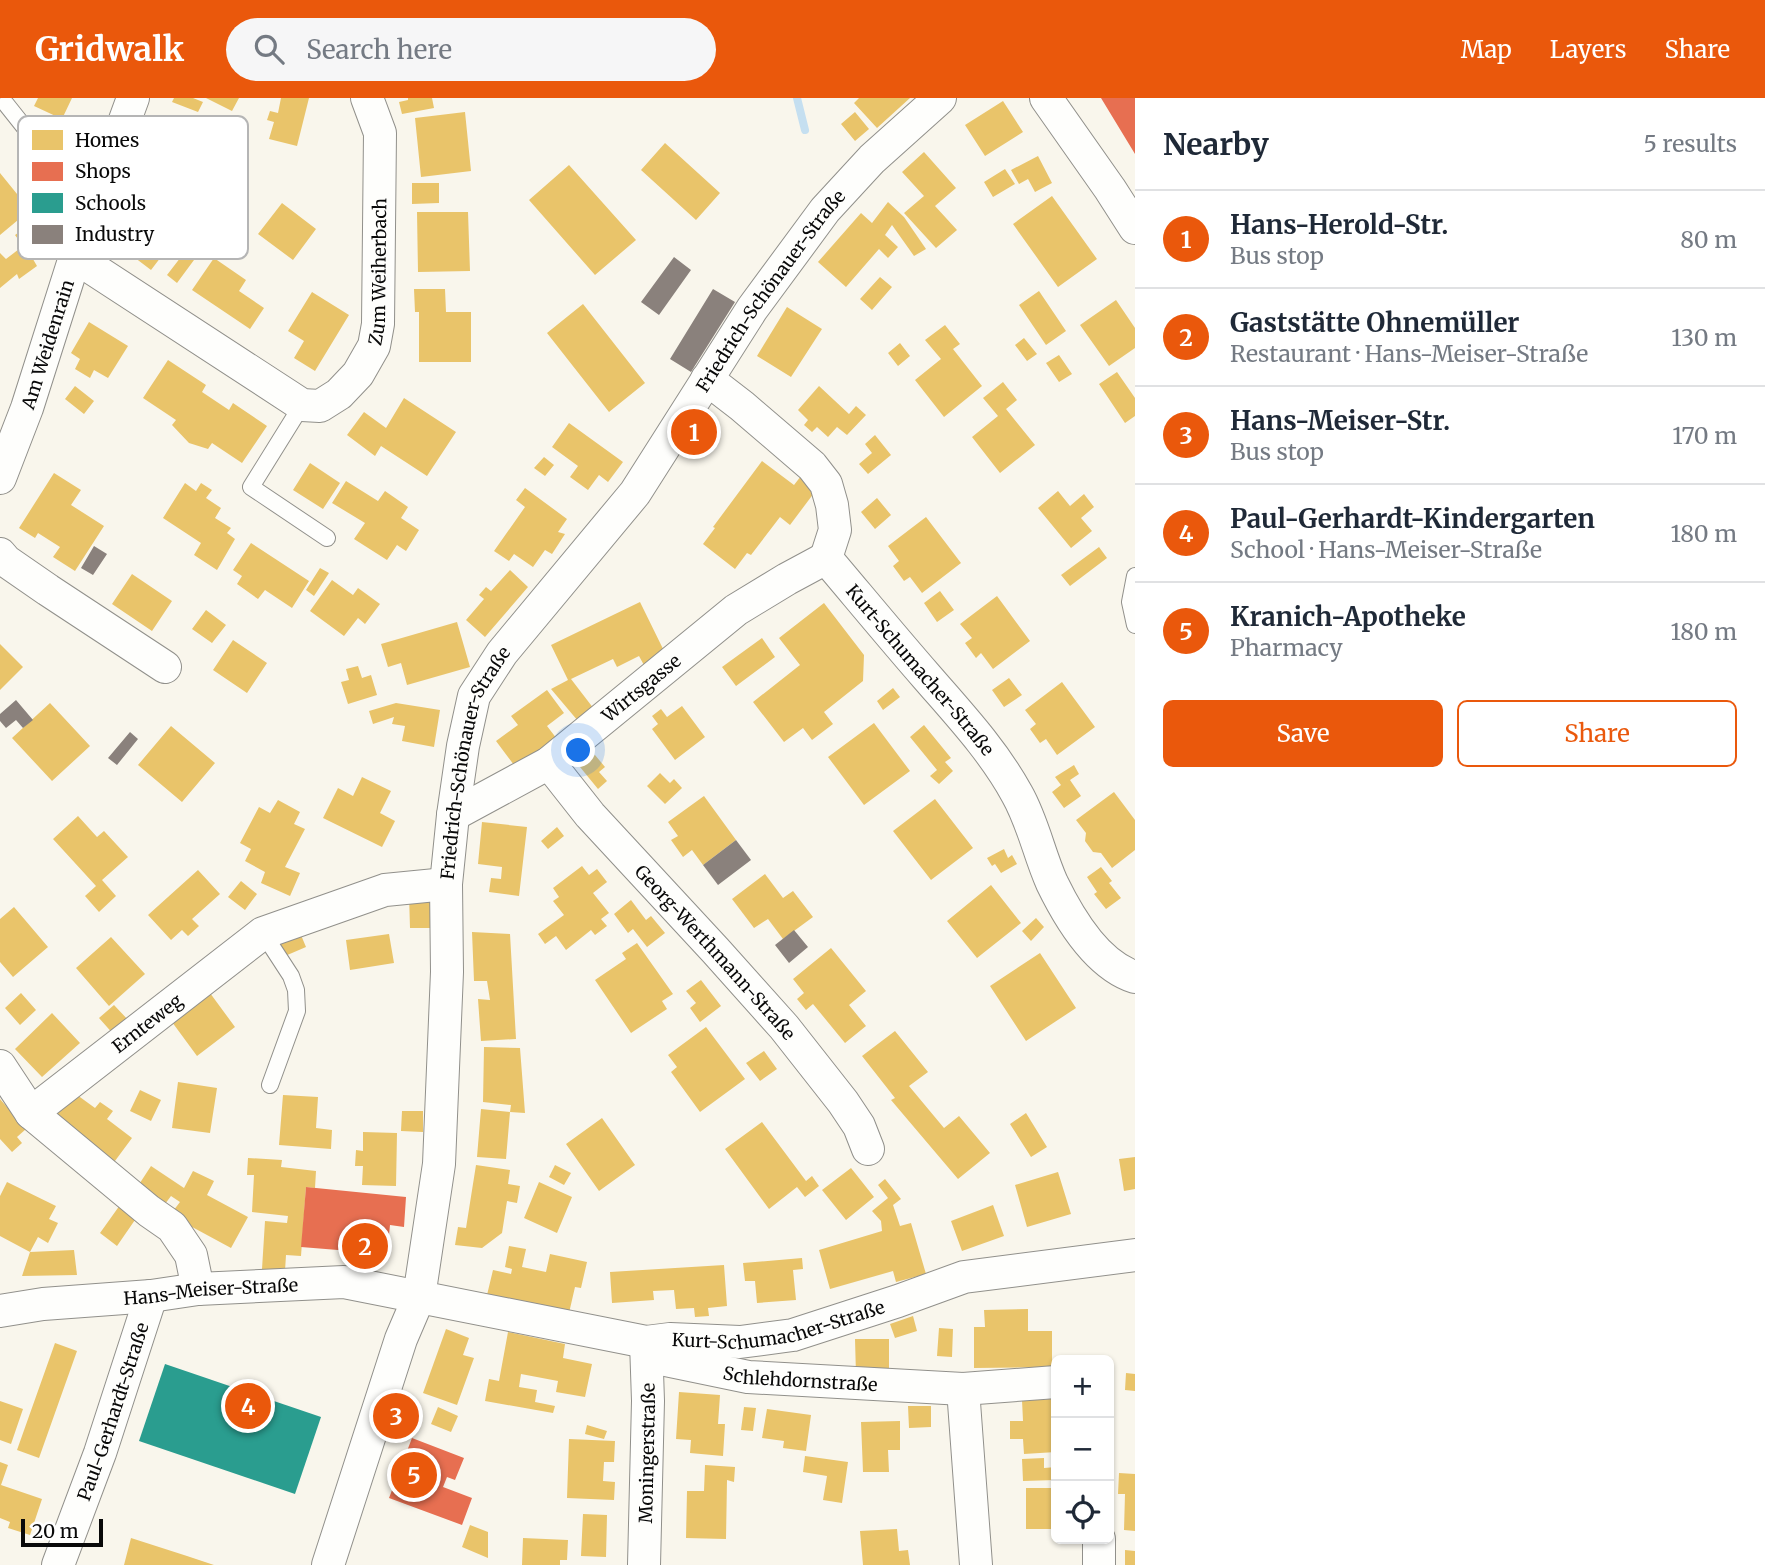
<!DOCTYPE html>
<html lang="en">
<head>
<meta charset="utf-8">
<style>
  :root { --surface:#fff; --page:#f6f6f7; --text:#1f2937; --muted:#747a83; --line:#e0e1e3; --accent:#ea580c }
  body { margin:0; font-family:Merriweather,serif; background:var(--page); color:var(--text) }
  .controls { position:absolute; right:21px; bottom:21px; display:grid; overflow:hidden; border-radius:10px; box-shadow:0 2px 5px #0004 }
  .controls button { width:63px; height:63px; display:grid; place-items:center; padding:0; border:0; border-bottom:2px solid var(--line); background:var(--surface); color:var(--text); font:35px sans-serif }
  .scale { position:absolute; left:21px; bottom:18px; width:82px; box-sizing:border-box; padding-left:7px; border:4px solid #090909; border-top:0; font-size:19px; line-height:24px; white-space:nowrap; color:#090909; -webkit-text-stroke:5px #fff; paint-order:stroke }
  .you { position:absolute; left:579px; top:653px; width:24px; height:24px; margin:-18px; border:5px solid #fff; border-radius:50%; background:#1a73e8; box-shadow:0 0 0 10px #1a73e833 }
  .badge { display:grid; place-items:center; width:46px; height:46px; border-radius:50%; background:var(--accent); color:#fff; font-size:23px; font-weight:700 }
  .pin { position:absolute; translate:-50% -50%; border:4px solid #fff; box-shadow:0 2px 7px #0006 }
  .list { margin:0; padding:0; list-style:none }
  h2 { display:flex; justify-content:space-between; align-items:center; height:91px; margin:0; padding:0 28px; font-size:30px }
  h2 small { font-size:23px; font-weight:400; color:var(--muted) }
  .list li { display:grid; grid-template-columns:46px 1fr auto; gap:21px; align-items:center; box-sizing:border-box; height:98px; padding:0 28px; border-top:2px solid var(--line) }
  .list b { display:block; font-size:26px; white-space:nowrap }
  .list p { margin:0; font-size:23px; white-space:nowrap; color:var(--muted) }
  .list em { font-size:23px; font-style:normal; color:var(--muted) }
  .actions { display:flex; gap:14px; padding:21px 28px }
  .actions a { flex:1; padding:16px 0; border:2px solid var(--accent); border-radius:10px; text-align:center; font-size:24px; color:var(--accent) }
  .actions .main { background:var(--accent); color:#fff }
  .icon { flex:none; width:38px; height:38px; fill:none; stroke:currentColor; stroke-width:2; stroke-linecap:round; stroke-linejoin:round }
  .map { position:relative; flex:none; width:1135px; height:1467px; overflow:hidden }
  header { display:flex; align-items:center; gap:42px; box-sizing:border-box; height:98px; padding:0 35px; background:var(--accent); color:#fff }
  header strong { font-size:33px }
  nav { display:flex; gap:38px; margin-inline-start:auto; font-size:24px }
  .search { width:490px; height:63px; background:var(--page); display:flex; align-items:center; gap:18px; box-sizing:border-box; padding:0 24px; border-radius:38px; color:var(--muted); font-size:26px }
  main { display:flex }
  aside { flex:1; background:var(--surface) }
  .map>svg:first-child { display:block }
</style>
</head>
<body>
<header>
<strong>Gridwalk</strong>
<div class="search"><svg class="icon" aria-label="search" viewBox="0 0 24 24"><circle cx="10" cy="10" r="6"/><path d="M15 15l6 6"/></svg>Search here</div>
<nav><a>Map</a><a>Layers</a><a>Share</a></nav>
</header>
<main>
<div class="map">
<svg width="1135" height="1467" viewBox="0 0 1135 1467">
  <rect width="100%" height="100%" fill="#f9f6ec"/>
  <path fill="#e9c46a" d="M38,0H72L62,21L34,8Z
    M174,0H193L203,4L198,14L172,4Z
    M206,0H239L232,13Z
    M281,0H309L297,48L269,41L274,24L267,22L270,13L278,15Z
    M408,0H432L434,10L402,16L399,4L408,2Z
    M859,0H910L877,30L854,5Z
    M1003,3L1023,34L985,58L965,27Z
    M465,14L471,73L421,79L415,20Z
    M855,14L869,31L855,43L841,26Z
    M665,45L720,95L696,122L641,72Z
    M924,54L956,90L935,108L957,132L936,150L904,115L924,98L902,74Z
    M1038,58L1052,85L1035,94L1028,81L1019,86L1011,72Z
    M569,67L636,142L595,177L529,102Z
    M1005,71L1015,86L993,99L984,84Z
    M0,75L30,112L0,137Z
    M412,85H439V105L412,106Z
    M1052,98L1097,161L1058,189L1013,126Z
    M888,104L904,119L926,151L914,158L892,127L885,137L898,149L888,160L879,151L846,189L818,164L861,115L872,125Z
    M282,105L316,131L293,162L258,136Z
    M417,114H468L470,173L418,174Z
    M145,119L174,142L151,172L122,150Z
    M34,124L47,143L30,156L37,168L19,181L17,176L0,190V155L6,161L23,148L15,137Z
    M184,155L194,162L177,185L167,177Z
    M214,160L246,182L239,193L264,210L250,231L192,192Z
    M880,179L892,189L872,212L860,201Z
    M414,191H445L446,214H471V264H419V214H415Z
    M1039,193L1066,233L1046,247L1019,207Z
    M312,194L349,217L315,273L294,260L304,243L288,233Z
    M1116,202L1135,230V250L1109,268L1080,227Z
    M583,206L645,285L609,314L547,235Z
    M787,209L822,231L791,279L757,258Z
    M89,224L128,248L108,280L94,272L90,280L75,271L80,261L71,255Z
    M945,227L960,246L953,251L982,288L944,319L915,282L941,261L925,242Z
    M1024,240L1037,256L1027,263L1015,247Z
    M900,245L910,258L898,268L888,255Z
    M1059,257L1072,276L1059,284L1046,265Z
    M168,262L206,287L202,294L229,312L233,305L267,328L242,365L212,345L208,351L189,345L172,327L176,322L143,300Z
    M1117,274L1135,300V318L1125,325L1099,286Z
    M1003,284L1017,302L1006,311L1035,347L1000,375L972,339L998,318L983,300Z
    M75,288L94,303L84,316L65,301Z
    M819,288L849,316L856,308L866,317L847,337L837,329L828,339L817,329L812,334L804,327L808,322L798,312Z
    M404,300L456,334L427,378L381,348L375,358L347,337L364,314L386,330Z
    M569,325L623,364L608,384L599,377L588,392L570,379L578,368L552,349Z
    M875,337L891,357L868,376L859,366L872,355L865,346Z
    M544,359L554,367L545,378L534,370Z
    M762,363L794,387L801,378L817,391L790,427L780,419L751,457L747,455L735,471L703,446L715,430L713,429Z
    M310,365L340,385L323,411L293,392Z
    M54,375L81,392L71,407L104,428L75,473L53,459L60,449L38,435L35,440L19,430Z
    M346,383L378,403L385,393L408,409L401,420L419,432L406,453L397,447L387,462L354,441L365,425L332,405Z
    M185,385L196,393L201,385L212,392L206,400L221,410L215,420L231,430L227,435L235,441L217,472L194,457L201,445L163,420Z
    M525,390L567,421L558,434L565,436L552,456L545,452L533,469L514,456L509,463L494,453L525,409L516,402Z
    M1058,393L1070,408L1084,396L1094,409L1081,420L1092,433L1071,450L1038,410Z
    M877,400L891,417L875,431L861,414Z
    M926,419L961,465L922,495L910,479L904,483L893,468L899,463L888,448Z
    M251,445L309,483L292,510L265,492L258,501L237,486L242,478L233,472Z
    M1099,449L1107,460L1070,488L1061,477Z
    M320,470L329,475L314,498L306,492Z
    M510,472L528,489L485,539L466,522L484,501L479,497L486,489L491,493Z
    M132,476L172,503L152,533L112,506Z
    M332,482L353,497L358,490L380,506L365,526L358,520L344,538L310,513Z
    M940,493L954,512L937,524L924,505Z
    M997,498L1030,543L993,571L981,555L976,560L965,545L972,540L960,526Z
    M640,504L667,559L645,569L639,558L617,569L613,561L571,581L594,611L578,623L551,591L568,582L551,547Z
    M824,505L864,557L863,583L824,614L833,626L812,642L803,630L784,644L753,604L800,567L779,540Z
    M206,512L226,527L212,545L192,531Z
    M457,524L470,569L407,587L401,565L388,569L381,546Z
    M762,540L775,559L736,588L722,569Z
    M233,542L267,565L247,595L213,572Z
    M0,546L23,569L0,592Z
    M358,568L362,580L371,577L377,597L348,606L341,584L349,582L346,571Z
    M1009,580L1022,597L1004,609L992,592Z
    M1062,584L1095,629L1057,657L1046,641L1040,645L1030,631L1036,626L1025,612Z
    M893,590L900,599L883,612L877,603Z
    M547,592L564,615L547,628L557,641L517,671L496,643L518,627L511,618Z
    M50,605L90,648L52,683L12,640Z
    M396,605L440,612L434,649L402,643L405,628L392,626L394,619L373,626L369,613Z
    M682,608L705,639L675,662L652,631L658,626L652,618L661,611L667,619Z
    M874,625L910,673L864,707L828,659Z
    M924,627L951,660L945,664L953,673L939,686L930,678L937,672L910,639Z
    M171,628L215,665L182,704L138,667Z
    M595,657L605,669L599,674L607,683L598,691L580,669Z
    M1074,667L1079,676L1070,682L1081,698L1064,710L1052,694L1061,687L1055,679Z
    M660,675L670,685L674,681L682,690L665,706L647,688Z
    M362,679L391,693L380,715L395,723L382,749L323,720L338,690L353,698Z
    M1114,694L1135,722V752L1112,770L1101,755L1093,754L1085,743L1086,735L1076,722Z
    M704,698L736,742L703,767L692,752L683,759L671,742L678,738L668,724Z
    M935,701L973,750L931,782L893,733Z
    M278,702L300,714L294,726L305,731L285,769L300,775L290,798L261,785L265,774L245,763L251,751L240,745L259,709L270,715Z
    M78,718L97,739L104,733L128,759L102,782L116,798L99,814L85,798L96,788L53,741Z
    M482,724L527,729L519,798L489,794L491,780L501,781L502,769L478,766Z
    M557,729L564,738L548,751L541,743Z
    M1004,751L1008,760L1012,757L1017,766L1001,775L995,766L992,768L987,760Z
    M582,768L589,777L597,771L607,784L593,795L609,815L601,821L607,828L595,837L591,832L566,852L556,838L545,846L538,836L564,817L553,803L559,799L553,790Z
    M1101,769L1112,783L1109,785L1121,800L1106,811L1094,796L1097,794L1087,779Z
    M198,772L220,796L192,821L199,828L188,838L182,832L171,842L148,817Z
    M765,776L783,800L793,793L813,819L783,841L768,821L754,830L732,801Z
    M241,783L257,796L245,812L228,799Z
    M991,787L1021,825L977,860L947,823Z
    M409,797H431L432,830H410Z
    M631,802L646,822L651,818L665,835L647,849L633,831L628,835L614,816Z
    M14,809L48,849L13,879L0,864V821Z
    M1036,820L1044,829L1031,843L1022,833Z
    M298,830L306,849L285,858L277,840Z
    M472,834L510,836L516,941L481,943L478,901L490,902L487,883H474Z
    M389,836L394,865L350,872L346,842Z
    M111,839L145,876L109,908L76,870Z
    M637,845L673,896L662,903L667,911L631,935L595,882L626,861L622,855Z
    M831,850L866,893L849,907L866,928L845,945L813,906L806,912L797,901L804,895L793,881Z
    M1040,855L1076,910L1026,943L990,888Z
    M701,882L721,908L700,924L690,910L696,905L686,893Z
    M21,895L36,912L20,927L5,910Z
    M210,895L235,929L197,958L172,924Z
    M114,907L130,924L115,938L99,920Z
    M52,915L80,945L42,979L15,951Z
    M706,929L745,981L700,1014L671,974L677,969L668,957Z
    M895,933L928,974L909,988L944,1030L959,1018L990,1055L958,1081L891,1002L895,1000L862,958Z
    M484,949L520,950L525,1015L510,1014L506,1061L477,1059L481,1011L510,1014L511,1007L483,1004Z
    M764,953L777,971L760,983L746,965Z
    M178,984L217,990L210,1035L172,1030Z
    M140,992L161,1002L151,1023L130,1013Z
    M73,994L95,1010L100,1004L113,1013L107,1021L132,1040L112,1067L52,1023Z
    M283,997L318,999L316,1030L332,1032L331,1051L279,1047Z
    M0,1001L26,1031L17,1039L22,1045L12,1054L0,1041Z
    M402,1013H423V1034L401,1033Z
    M1026,1015L1047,1049L1031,1059L1010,1026Z
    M602,1020L635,1067L599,1093L566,1046Z
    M762,1024L806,1083L812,1078L819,1088L805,1099L797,1089L769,1111L725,1051Z
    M363,1034L397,1035L396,1088L362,1087L363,1068H355L356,1052L363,1053Z
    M1135,1059V1091L1124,1093L1119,1061Z
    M248,1060L282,1062L281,1069L316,1073L315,1090L306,1089L301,1158L286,1157L285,1173L262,1171L265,1123L287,1125L288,1118L252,1114L254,1077H247Z
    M476,1067L510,1072L508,1086L520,1088L517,1105L507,1103L502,1135L482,1150L455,1147L458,1129L466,1130Z
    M555,1067L571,1075L564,1087L549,1079Z
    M151,1068L184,1090L193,1073L214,1083L207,1097L248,1119L231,1150L170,1117L180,1104L171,1098L162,1110L136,1091Z
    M851,1070L874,1099L846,1122L822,1092Z
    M1058,1074L1071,1116L1027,1129L1015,1087Z
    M885,1081L901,1101L893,1107L900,1128L911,1125L926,1176L896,1184L893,1173L830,1191L819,1152L882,1133L881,1123L872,1113L888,1100L878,1087Z
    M7,1084L56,1108L49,1121L58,1125L48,1145L38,1139L30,1154L0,1138V1098Z
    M539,1084L572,1099L557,1135L524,1120Z
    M120,1107L137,1119L117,1148L100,1135Z
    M993,1107L1004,1138L962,1153L951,1123Z
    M509,1148L526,1151L522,1169L546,1174L550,1156L587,1164L581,1190L575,1189L569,1215L487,1197L493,1172L511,1176L512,1171L505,1169Z
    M74,1152L77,1177L22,1178L30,1154Z
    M802,1160L803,1171L793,1172L796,1202L757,1205L755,1183H745L743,1165Z
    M724,1167L727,1208L708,1210L709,1218L695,1219L694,1210L676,1211L674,1192L653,1193L654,1202L612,1205L610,1174Z
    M1028,1211V1233H1052V1269L974,1270V1229H985L984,1212Z
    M913,1218L917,1233L895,1240L890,1226Z
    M939,1230L953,1231L952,1259L937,1258Z
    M446,1231L469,1240L463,1257L474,1260L457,1307L423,1295Z
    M508,1234L565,1246L563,1260L592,1266L585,1299L556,1294L558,1283L521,1276L519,1289L537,1292L535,1304L555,1308L553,1315L485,1303L489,1281L499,1283Z
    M855,1241H889V1276L856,1277Z
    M55,1245L77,1253L39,1360L17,1352Z
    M1126,1275L1135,1276V1293L1125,1292Z
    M679,1294L720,1297L718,1326H725L723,1358L690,1355L691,1342L676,1341Z
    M1056,1301V1354L1024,1356L1023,1341H1010V1323H1023L1022,1302Z
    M0,1303L23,1311L11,1346L0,1342Z
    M908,1308H931V1329L909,1330Z
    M438,1309L458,1318L451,1334L431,1326Z
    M744,1309L756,1310L753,1333L741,1332Z
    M767,1311L811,1317L806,1353L783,1350L784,1343L762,1340Z
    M900,1323V1352H888L889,1374H863L861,1324Z
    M587,1327L607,1333L604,1341L585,1336Z
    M569,1341L615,1343L614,1364H604L603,1383L615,1384L614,1402L567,1400Z
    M805,1358L848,1364L842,1405L823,1402L827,1378L803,1374Z
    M1044,1360V1370L1056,1369V1382L1023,1383L1022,1361Z
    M0,1364L8,1367L1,1387L42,1401L30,1437L8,1430L10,1424L0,1420Z
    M705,1367L735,1369L734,1384L727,1382L726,1441L686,1440L687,1393H704Z
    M1119,1375L1135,1376V1433L1124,1432L1125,1396H1118Z
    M1026,1390H1056V1431H1026Z
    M583,1416L607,1417L606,1459L581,1458Z
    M470,1427L488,1434V1460L462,1449Z
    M897,1431L899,1453L908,1452L910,1467H863L860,1433Z
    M131,1440L187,1458L214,1467H124Z
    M523,1440L568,1442L567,1462H560V1467H522Z
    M1125,1452L1135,1453V1467H1125Z"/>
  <path fill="#e76f51" d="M1101,0H1135V56Z
    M306,1089L406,1099L404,1129L390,1127L387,1156L301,1149Z
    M412,1340L464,1360L455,1382L447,1379L443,1389L472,1400L462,1427L389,1400Z"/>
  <path fill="#2a9d8f" d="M165,1266L321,1319L295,1396L139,1343Z"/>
  <path fill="#8a817c" d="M674,159L691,172L659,217L641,204Z
    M713,191L735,204L691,274L670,261Z
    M94,448L107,456L93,477L81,470Z
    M16,602L33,622L23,630L16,622L6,630L0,623V616Z
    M130,634L138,641L117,667L108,660Z
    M736,742L751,762L718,787L703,767Z
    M794,832L808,849L789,865L775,847Z"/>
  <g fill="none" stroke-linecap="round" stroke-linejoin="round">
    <path stroke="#c5dff0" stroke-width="8" d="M797,0L805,32"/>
    <defs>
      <path id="lane" d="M6,6L91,113
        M302,307L251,389L327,440
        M1135,478L1130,504L1135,527
        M263,835L291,878L296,892L297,913L270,987"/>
      <g id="street">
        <path d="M1046,0L1110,91L1135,130"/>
        <path id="s1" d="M75,159L302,307L320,308L339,296L358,276L374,248L378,226L380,35L367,0"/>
        <path id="s2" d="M707,281L742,308L812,368L826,386L832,407L835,432L826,460C859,499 892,539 926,578C958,615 993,652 1017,696C1033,724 1039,756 1052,785C1069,820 1097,867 1135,879"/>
        <path id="s3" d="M0,380L27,310L75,159L133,0"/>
        <path d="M0,456L6,463L48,492L165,569"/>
        <path id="s4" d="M549,665L590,717L716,853L784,929L843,1004L859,1028L868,1051"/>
        <path id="s5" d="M453,717L549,665L736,512L787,481L826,460"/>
        <path id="s6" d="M0,968L31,1015L263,835L385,792L446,786"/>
        <path d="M31,1015L149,1113L172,1129L191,1157L198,1191"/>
        <path id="s7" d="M0,1213L43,1206L151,1198L198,1191L344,1184L646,1244L670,1241L740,1244L793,1237L898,1203L964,1179L1135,1157"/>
        <path id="s8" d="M646,1244L666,1262L748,1279L963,1291L1056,1284"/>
        <path d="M963,1291L976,1467"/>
        <path d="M1099,1441V1467"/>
        <path id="s9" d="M58,1467L100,1355L151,1198"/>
        <path id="s10" d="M328,1467L401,1241L419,1199L439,1066L447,874L446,786L453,717L463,648L474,598L502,555L635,395L752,211L825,112L872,61L940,0"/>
        <path id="s11" d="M644,1467L648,1303L646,1244"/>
      </g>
    </defs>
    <use href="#lane" stroke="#91908b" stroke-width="18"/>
    <use href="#street" stroke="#91908b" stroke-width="34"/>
    <use href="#lane" stroke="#fefefc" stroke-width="16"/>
    <use href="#street" stroke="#fefefc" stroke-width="32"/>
  </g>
  <g text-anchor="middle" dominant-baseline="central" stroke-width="7" stroke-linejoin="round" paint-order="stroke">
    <g font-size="18" fill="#090909" stroke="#fff">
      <text stroke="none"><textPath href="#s1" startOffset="446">Zum Weiherbach</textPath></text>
      <text stroke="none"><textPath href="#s10" startOffset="1391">Friedrich-Schönauer-Straße</textPath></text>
      <text stroke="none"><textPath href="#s3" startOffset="142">Am Weidenrain</textPath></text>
      <text stroke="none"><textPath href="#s2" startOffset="382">Kurt-Schumacher-Straße</textPath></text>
      <text stroke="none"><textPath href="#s5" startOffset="228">Wirtsgasse</textPath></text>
      <text stroke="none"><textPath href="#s10" startOffset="824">Friedrich-Schönauer-Straße</textPath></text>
      <text stroke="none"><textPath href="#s4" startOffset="252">Georg-Werthmann-Straße</textPath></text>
      <text stroke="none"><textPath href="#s6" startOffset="203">Ernteweg</textPath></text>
      <text stroke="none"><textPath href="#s7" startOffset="212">Hans-Meiser-Straße</textPath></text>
      <text stroke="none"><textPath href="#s7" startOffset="788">Kurt-Schumacher-Straße</textPath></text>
      <text stroke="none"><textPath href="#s8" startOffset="163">Schlehdornstraße</textPath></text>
      <text stroke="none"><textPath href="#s9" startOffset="163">Paul-Gerhardt-Straße</textPath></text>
      <text stroke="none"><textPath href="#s11" startOffset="112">Moningerstraße</textPath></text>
    </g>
  </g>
  <rect x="18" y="18" width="230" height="143" rx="10" fill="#fff" stroke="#b5b5b5" stroke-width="2"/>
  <rect x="32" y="32" width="31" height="20" fill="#e9c46a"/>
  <rect x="32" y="64" width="31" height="19" fill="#e76f51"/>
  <rect x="32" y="95" width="31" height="20" fill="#2a9d8f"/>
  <rect x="32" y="127" width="31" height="19" fill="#8a817c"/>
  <g font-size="19" fill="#090909">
    <text x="75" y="49">Homes</text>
    <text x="75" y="80">Shops</text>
    <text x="75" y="112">Schools</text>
    <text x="75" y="143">Industry</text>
  </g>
</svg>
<div class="controls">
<button>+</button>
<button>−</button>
<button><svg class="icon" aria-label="locate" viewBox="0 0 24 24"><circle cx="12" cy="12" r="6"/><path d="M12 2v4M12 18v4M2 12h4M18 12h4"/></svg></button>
</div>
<div class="scale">20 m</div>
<div class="you"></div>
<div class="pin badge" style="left:694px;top:334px">1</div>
<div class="pin badge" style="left:365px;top:1148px">2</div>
<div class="pin badge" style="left:396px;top:1318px">3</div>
<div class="pin badge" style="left:248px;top:1308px">4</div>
<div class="pin badge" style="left:414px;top:1377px">5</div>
</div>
<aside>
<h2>Nearby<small>5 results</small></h2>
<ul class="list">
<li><span class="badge">1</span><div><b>Hans-Herold-Str.</b><p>Bus stop</p></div><em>80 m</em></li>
<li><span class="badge">2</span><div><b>Gaststätte Ohnemüller</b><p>Restaurant · Hans-Meiser-Straße</p></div><em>130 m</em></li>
<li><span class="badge">3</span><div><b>Hans-Meiser-Str.</b><p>Bus stop</p></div><em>170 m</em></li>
<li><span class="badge">4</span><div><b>Paul-Gerhardt-Kindergarten</b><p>School · Hans-Meiser-Straße</p></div><em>180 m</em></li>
<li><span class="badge">5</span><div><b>Kranich-Apotheke</b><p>Pharmacy</p></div><em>180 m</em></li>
</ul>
<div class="actions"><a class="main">Save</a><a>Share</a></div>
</aside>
</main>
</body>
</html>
